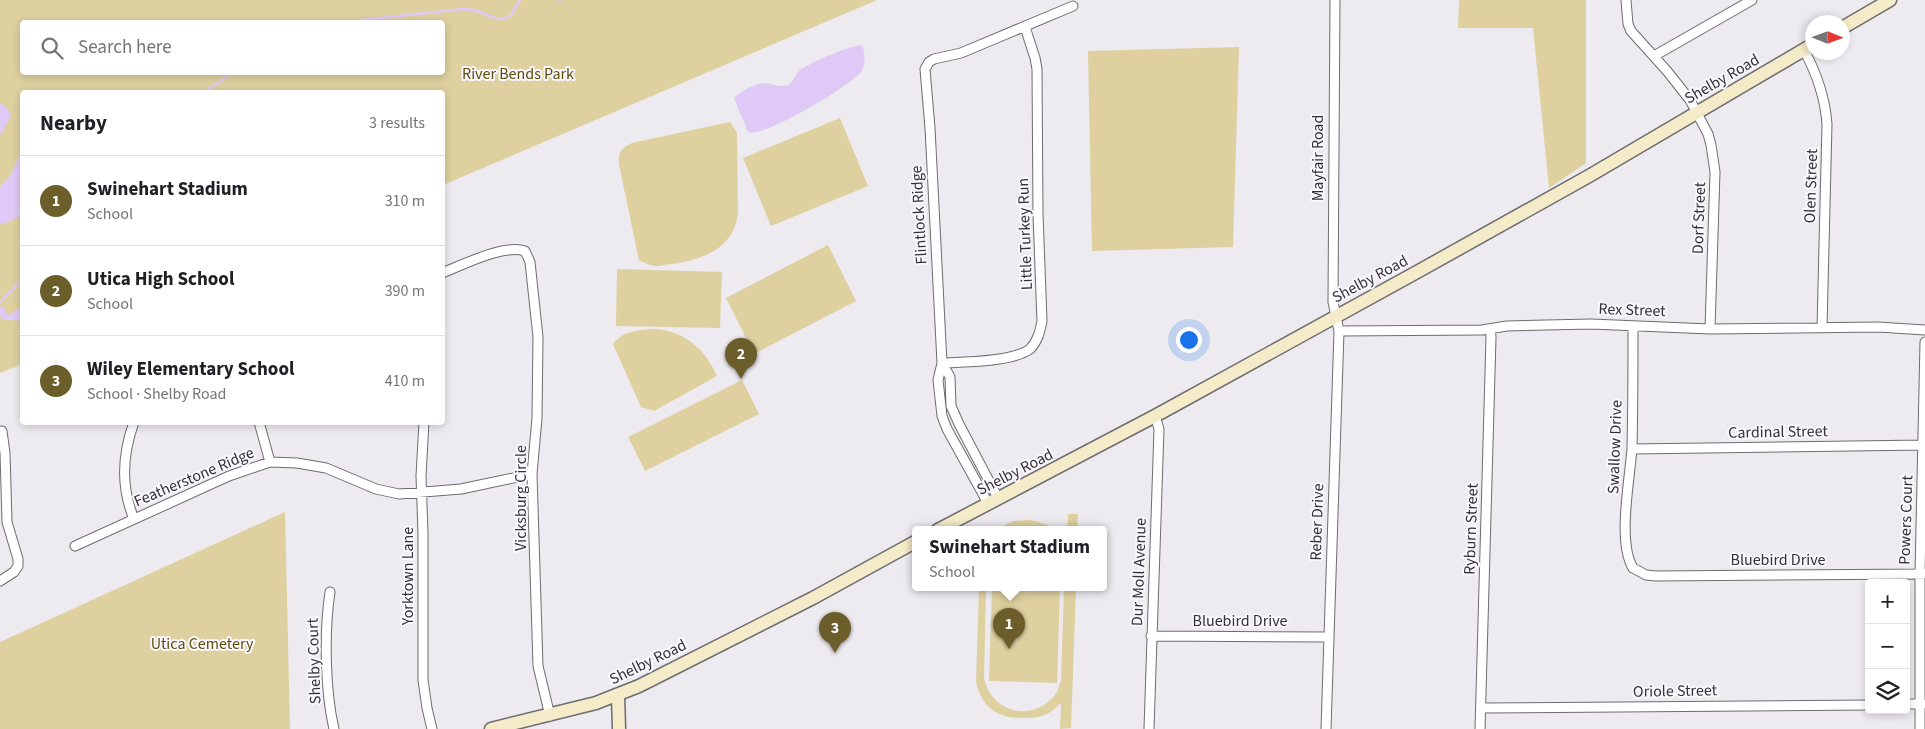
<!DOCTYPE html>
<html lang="en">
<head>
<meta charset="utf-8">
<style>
  :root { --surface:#fff; --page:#f2f2f2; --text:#202124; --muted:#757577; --line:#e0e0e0; --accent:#6c5e2b }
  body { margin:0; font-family:"Source Sans 3",sans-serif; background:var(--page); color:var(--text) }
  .controls { position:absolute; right:15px; bottom:15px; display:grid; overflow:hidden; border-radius:5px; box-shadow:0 2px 8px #0003 }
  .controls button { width:45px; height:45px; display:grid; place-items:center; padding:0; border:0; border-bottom:1px solid var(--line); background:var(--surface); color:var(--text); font:25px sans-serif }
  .compass { position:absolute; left:1805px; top:15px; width:45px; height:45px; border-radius:50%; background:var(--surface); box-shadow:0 2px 8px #0003; rotate:91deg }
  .you { position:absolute; left:1188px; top:339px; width:18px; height:18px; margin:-12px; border:4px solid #fff; border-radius:50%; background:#1a73e8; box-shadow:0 0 0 8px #1a73e833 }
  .badge { display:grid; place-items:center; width:32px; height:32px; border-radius:50%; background:var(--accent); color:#fff; font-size:16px; font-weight:700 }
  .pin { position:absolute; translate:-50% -41px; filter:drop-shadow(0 1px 2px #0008) }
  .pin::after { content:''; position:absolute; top:26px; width:18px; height:15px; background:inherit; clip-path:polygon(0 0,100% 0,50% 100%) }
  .popup { position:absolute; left:912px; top:526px; width:195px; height:65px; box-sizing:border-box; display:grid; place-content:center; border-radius:5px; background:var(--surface); filter:drop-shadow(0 1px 4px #0005); font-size:16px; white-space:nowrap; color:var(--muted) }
  .popup b { font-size:19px; color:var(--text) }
  .popup::after { content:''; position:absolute; left:50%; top:100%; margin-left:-10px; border:10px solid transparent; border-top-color:var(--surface) }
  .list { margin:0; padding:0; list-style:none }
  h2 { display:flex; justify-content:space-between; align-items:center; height:65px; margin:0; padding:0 20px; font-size:21px }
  h2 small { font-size:16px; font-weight:400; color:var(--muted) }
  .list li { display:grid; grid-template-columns:32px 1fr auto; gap:15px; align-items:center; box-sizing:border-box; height:90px; padding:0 20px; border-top:1px solid var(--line) }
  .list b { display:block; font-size:19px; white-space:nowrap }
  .list p { margin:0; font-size:16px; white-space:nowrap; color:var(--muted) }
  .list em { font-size:16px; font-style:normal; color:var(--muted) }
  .icon { flex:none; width:28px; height:28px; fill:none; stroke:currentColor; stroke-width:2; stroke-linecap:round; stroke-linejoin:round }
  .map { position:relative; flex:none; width:1925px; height:729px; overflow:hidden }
  .search { position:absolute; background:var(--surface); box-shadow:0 2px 8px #0003; left:20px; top:20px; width:425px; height:55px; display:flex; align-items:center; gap:12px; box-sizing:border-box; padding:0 18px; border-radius:5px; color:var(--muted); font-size:19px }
  .panel { position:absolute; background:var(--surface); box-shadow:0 2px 8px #0003; left:20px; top:90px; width:425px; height:335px; border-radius:5px }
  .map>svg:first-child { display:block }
</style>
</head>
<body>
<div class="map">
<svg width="1925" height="729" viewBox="0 0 1925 729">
  <rect width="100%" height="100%" fill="#edeaf0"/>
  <path fill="#ded09f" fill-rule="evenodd" d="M0,0H877L443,185L442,92H22V364L0,373ZM22,22H442V72H22Z
    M1459,0H1586V163L1549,188L1533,28H1458Z
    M1239,47L1233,247L1092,251L1088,51Z
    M840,118L868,186L771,226L743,158Z
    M730,122L737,133L738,213C734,248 704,259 673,264C667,264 660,267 654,266C649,265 644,262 639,261L619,164C618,152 621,148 632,143Z
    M828,245L856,301L754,354L726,298Z
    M617,269L722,272L720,328L616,326Z
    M656,329C686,332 705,349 717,376L654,411L641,407L613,344C624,330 639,330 656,329Z
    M742,380L759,414L645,471L628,437Z
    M285,512L290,729H0V642Z
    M1068,514H1078L1077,530H1067Z
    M1031,520L1048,525L1056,530L1024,529L995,530L1013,521Z
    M979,588H986L984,678C992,713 1032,723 1055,695C1058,691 1059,685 1061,681L1064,588H1076L1071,728L1060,729L1061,703C1057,706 1054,710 1049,713C1044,716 1034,718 1027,718C999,719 982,709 976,682Z
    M992,588H1060L1057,683L989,681Z"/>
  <path fill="#dfc9f6" d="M861,45L863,47C865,56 866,65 860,73C848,87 762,139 748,132L734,98C740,92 756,83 765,83C773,84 780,88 788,85C794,82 795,74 800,70C812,62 846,47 861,45Z
    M0,103L6,106L11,116L0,136Z
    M22,150V215L6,223H0V187L11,174Z
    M3,306L8,316L16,310L22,309V321L2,319L0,315V307Z"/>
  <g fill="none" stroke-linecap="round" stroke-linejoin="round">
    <path stroke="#dfc9f6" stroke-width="2.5" d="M558,0H560
      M343,22L463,9L474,10L495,18L504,19L511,15L520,0
      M205,92L233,72
      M0,303L22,279"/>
    <defs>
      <path id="street" d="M1626,0L1628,24L1631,31L1667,71L1690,100L1708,134L1711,145L1715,172L1710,329
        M1804,50C1817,74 1825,97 1827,124L1822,328
        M1654,56L1752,0
        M442,273C463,265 503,244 525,251L530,262L538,337L537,418L532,474L538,666L550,716
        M1633,326C1633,366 1633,407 1632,448C1630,479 1617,542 1633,568L1646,575L1656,576L1925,574
        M1339,331L1482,330L1507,326L1591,324L1710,329L1878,327L1925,330
        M942,363C963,362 1013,362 1030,349C1038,341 1040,331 1042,321L1038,214L1037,69L1035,58L1025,27
        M942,363L950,377L951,406L959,424L998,498
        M259,422L270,462
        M424,422L421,476L423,533V680L427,708L432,729
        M133,425C122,457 121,488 134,519
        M1632,449L1925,445
        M988,503L947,429L942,416L938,380L942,363L930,128L925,69L929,62L934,59L961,53L1073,6
        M75,546L229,476L270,462L297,463L326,468L376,489L399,494L461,489L532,474
        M0,581L14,572L18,566V559L7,522L5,453L2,431
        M330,592C324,631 325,691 334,729
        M1151,636L1328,637
        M1906,704H1923
        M1481,708L1869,705
        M1149,729L1159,429L1155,416
        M1326,729L1339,331L1333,302L1335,0
        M1480,729L1491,337L1490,329
        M1920,729V574L1925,342"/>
      <path id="secondary" d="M1842,28L1890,0
        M938,530L1155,416L1417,272L1589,176L1812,45
        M618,695L619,729
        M491,729L596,703L639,686L813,598L915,542"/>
    </defs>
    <use href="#street" stroke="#6e6b71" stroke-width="11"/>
    <use href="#secondary" stroke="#6e6b71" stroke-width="15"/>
    <use href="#street" stroke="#fff" stroke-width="9"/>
    <use href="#secondary" stroke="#f4ebc9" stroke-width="12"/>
  </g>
  <g text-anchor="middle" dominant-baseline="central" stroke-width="4" stroke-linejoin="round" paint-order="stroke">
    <g font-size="16" fill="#5e4e0a" stroke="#faf7fe">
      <text x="518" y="74">River Bends Park</text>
      <text x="202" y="644">Utica Cemetery</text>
    </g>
    <g font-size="16" fill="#333235" stroke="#faf7fe">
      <text transform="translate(1722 79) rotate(-30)">Shelby Road</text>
      <text transform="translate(1318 158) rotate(-90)">Mayfair Road</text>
      <text transform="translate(1811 186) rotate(-88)">Olen Street</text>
      <text transform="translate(919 215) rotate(-93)">Flintlock Ridge</text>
      <text transform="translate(1699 218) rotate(-88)">Dorf Street</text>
      <text transform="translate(1025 234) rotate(-92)">Little Turkey Run</text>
      <text transform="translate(1370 279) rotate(-28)">Shelby Road</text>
      <text transform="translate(1632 310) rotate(2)">Rex Street</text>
      <text transform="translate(1778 432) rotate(-1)">Cardinal Street</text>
      <text transform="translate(1615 447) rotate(-88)">Swallow Drive</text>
      <text transform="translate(1015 472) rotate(-27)">Shelby Road</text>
      <text transform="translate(194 477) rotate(-23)">Featherstone Ridge</text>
      <text transform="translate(521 498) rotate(-90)">Vicksburg Circle</text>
      <text transform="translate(1906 520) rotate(-88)">Powers Court</text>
      <text transform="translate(1317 522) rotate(-88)">Reber Drive</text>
      <text transform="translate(1471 529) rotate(-88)">Ryburn Street</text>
      <text x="1778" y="560">Bluebird Drive</text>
      <text transform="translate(1139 572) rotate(-88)">Dur Moll Avenue</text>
      <text transform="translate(408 576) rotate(-90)">Yorktown Lane</text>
      <text x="1240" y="621">Bluebird Drive</text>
      <text transform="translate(314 661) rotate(-92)">Shelby Court</text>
      <text transform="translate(648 662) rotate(-26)">Shelby Road</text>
      <text transform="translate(1675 691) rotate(-1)">Oriole Street</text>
    </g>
  </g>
</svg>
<div class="controls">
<button>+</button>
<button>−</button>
<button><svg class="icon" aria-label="layers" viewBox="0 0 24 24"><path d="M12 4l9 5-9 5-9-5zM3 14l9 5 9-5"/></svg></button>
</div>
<svg class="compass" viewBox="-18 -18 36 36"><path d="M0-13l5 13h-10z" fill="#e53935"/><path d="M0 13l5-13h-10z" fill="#757577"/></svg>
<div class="you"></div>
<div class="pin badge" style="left:1009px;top:649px">1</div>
<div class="popup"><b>Swinehart Stadium</b>School</div>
<div class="pin badge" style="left:741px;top:379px">2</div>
<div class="pin badge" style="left:835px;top:653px">3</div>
<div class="search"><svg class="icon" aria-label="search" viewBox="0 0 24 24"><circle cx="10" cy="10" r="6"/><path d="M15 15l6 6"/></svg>Search here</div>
<section class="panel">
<h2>Nearby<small>3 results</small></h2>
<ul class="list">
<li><span class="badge">1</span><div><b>Swinehart Stadium</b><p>School</p></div><em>310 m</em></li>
<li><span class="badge">2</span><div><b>Utica High School</b><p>School</p></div><em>390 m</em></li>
<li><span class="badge">3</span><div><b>Wiley Elementary School</b><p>School · Shelby Road</p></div><em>410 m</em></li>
</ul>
</section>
</div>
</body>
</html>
